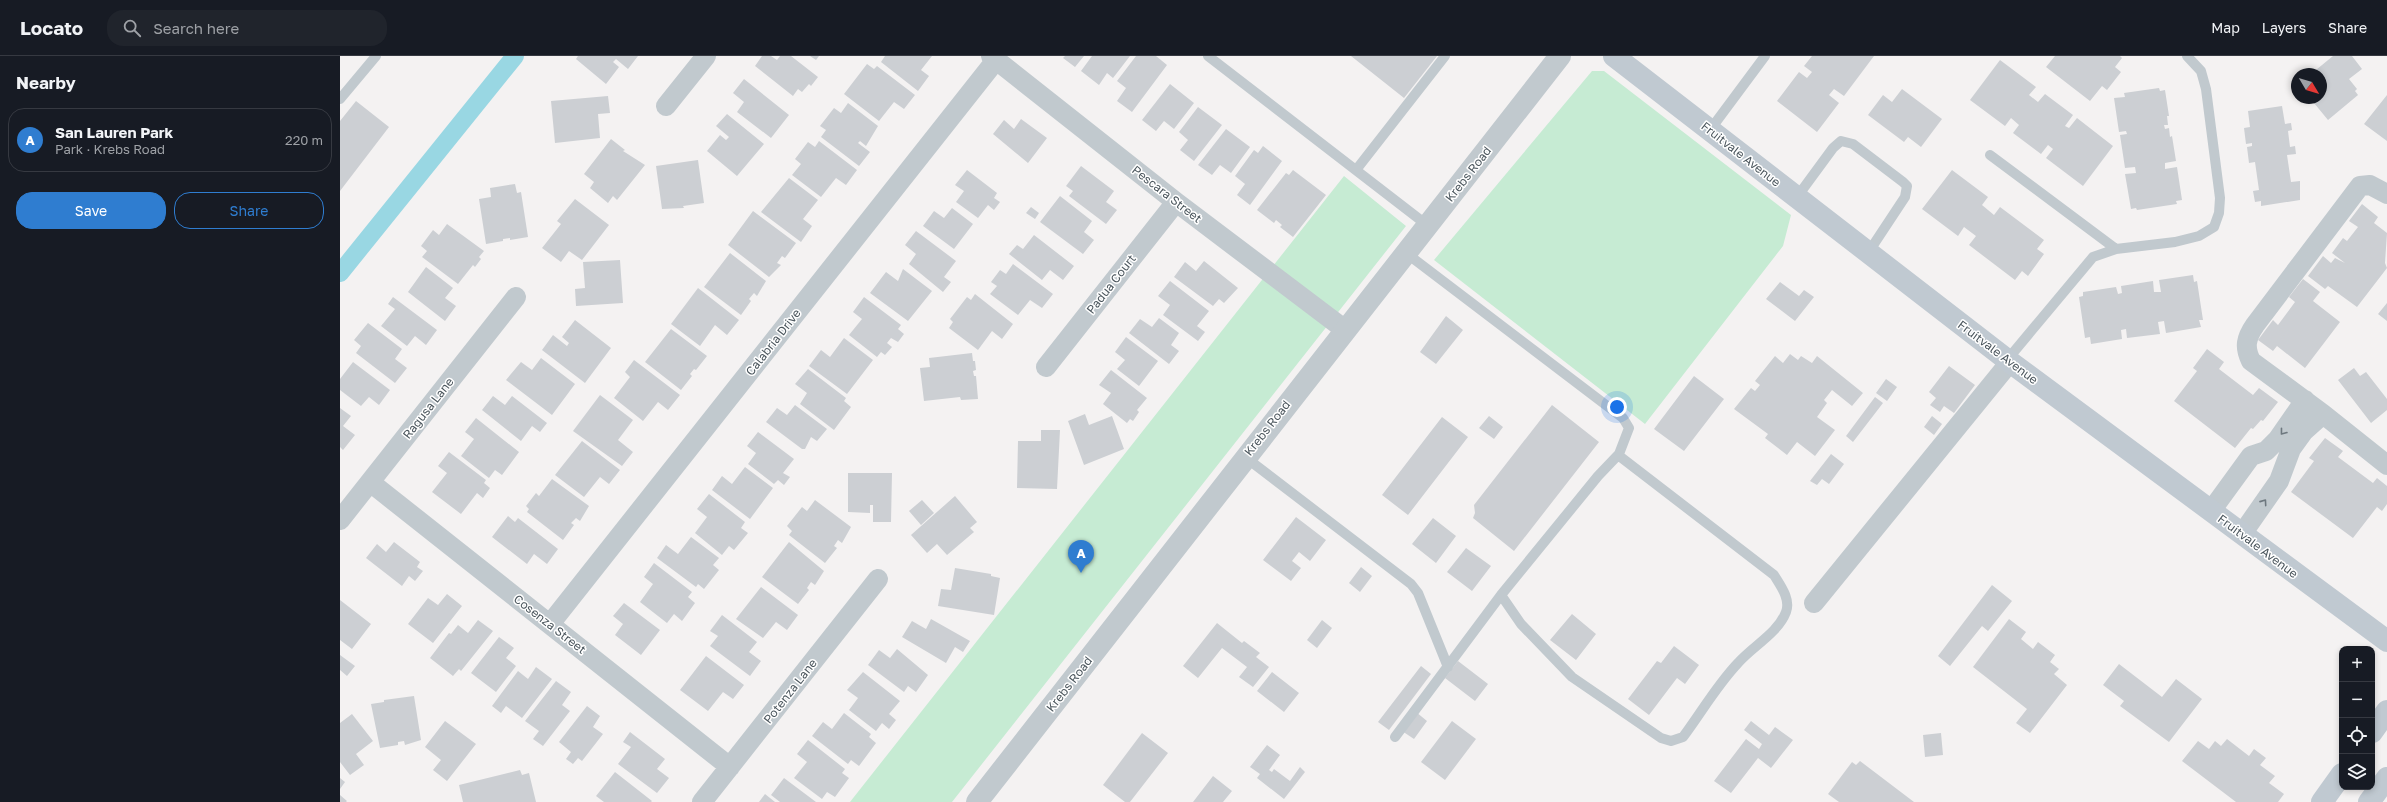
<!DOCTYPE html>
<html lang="en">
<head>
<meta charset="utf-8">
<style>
  :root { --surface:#171b24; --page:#20242c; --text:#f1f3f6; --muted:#9ea1a6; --line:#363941; --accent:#2f7dd0 }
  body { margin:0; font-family:"Golos Text",sans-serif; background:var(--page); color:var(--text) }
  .controls { position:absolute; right:12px; bottom:12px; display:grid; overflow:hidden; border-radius:8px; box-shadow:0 2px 6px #0003 }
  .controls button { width:36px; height:36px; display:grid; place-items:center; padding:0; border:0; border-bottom:1px solid var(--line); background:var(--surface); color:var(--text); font:20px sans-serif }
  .compass { position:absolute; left:1951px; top:12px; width:36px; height:36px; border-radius:50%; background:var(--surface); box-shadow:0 2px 6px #0003; rotate:128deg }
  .you { position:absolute; left:1277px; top:351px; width:14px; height:14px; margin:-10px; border:3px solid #fff; border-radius:50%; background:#1a73e8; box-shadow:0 0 0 6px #1a73e833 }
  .badge { display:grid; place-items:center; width:26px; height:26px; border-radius:50%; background:var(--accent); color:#fff; font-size:13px; font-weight:700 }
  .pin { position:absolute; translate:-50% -33px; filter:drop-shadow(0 1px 2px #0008) }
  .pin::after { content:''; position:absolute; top:21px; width:14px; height:12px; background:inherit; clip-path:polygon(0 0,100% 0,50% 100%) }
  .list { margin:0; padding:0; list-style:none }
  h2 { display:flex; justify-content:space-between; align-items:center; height:52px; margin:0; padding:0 16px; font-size:17px }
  h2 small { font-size:13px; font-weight:400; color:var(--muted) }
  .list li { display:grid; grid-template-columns:26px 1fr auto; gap:12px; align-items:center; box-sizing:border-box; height:64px; margin:0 8px 8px; padding:0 8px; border:1px solid var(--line); border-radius:16px }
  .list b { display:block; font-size:15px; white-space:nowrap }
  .list p { margin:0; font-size:13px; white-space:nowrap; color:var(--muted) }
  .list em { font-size:13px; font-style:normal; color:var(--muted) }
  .actions { display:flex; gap:8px; padding:12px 16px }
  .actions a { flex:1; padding:9px 0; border:1px solid var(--accent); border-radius:16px; text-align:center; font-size:14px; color:var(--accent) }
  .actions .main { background:var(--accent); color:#fff }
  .icon { flex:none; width:22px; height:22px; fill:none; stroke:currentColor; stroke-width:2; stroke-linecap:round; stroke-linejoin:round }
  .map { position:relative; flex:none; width:2047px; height:746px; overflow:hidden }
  header { display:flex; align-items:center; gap:24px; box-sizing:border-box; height:56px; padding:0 20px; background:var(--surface); border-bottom:1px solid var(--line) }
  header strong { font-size:19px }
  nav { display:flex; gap:22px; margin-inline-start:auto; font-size:14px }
  .search { width:280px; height:36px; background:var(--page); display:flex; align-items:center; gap:10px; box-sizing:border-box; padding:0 14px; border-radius:16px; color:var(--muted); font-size:15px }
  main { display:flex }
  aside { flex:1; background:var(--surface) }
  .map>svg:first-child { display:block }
</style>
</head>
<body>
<header>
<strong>Locato</strong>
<div class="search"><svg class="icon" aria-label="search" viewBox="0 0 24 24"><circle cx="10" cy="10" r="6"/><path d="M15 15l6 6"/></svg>Search here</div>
<nav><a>Map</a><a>Layers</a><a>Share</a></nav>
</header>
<main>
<aside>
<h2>Nearby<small></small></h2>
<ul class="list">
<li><span class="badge">A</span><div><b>San Lauren Park</b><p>Park · Krebs Road</p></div><em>220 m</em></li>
</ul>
<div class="actions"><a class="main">Save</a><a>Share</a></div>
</aside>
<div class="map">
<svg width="2047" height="746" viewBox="0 0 2047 746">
  <rect width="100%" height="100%" fill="#f4f2f2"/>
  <path fill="#c6ebd3" d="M1252,15H1264L1451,159L1443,190L1305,368L1094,204Z
    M1004,120L1066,170L612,746H510Z"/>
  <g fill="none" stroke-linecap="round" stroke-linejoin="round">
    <path stroke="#99d7e3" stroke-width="18" d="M0,217L175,0"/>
  </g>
  <path fill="#cccfd3" d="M238,0H298L288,13L276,3L273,6L279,11L266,28L236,3Z
    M422,0H431L437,4L440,0H451L478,21L471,30L469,28L462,36L458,33L453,40L415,10Z
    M470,0H479L476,4Z
    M545,0H592L581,14L589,20L578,35L541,6Z
    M725,0H744L735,11L723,2Z
    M752,0H790L773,22L767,17L759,29L741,15Z
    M796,0H816L827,9L792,56L777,45L786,32L777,25Z
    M1011,0H1097L1064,42Z
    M1472,0H1534L1504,40L1494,33L1489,39L1499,47L1477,76L1437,45L1459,16L1467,22L1472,16L1464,10Z
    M1715,0H1780L1782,2L1775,11L1781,16L1767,34L1762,30L1750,45L1706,11Z
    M1993,0H2012L2022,13L2009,23L2017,33L2015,35L2018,39L1988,64L1974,47L1986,37L1981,31V18H1971Z
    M1660,4L1696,31L1689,39L1698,46L1705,38L1733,59L1725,70L1729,72L1737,62L1773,90L1743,130L1706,102L1713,93L1708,89L1701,98L1673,77L1679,69L1671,62L1665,70L1630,44Z
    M527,8L534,13L537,10L575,39L564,53L554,46L539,65L504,38Z
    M404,23L449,59L431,82L397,56L404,46L393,37Z
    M830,28L854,47L834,73L824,65L816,75L802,64Z
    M1819,32L1820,35L1825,34L1829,60H1827L1828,69H1824L1825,73L1829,72L1830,81L1832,80L1836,105L1825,107V113L1837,111L1842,144L1836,145L1837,148L1797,154L1796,152L1791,153L1785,118L1796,117L1795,111L1785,112L1780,79L1787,78L1786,75L1779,76L1774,42L1785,41L1784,37Z
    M1562,33L1602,63L1581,91L1568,81L1564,86L1528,59L1543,39L1552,46Z
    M2047,39V85L2024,68Z
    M268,40L270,57L258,58L260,82L215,87L211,45Z
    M16,45L49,71L0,135V65Z
    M508,47L538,70L526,90L520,85L518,87L530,96L519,110L481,81L486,74L480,70L494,52L501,57Z
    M1942,50L1945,68L1951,67L1952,74L1948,75L1950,91L1955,90L1956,98L1947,99L1951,126L1960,125V144L1921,150V145L1915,146L1913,135L1919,134L1915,106L1909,107L1907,91L1912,90V87L1906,88L1904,72L1910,71L1908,55Z
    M858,51L882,69L854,105L840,94L848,84L839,76Z
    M387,58L424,88L397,120L367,95L380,79L386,84L389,81L376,70Z
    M681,63L707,82L688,107L653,78L664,64L674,73Z
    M886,73L910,91L891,117L880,109L872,119L858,109Z
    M271,83L285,94L283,95L305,109L277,144L273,140L268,147L250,132L254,126L244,118Z
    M479,85L517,114L506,129L496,122L481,141L452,119L461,108L455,103L468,86L475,91Z
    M923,90L942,105L910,149L897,139L905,128L895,120L914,94L918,97Z
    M358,104L364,147L343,150L344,152L322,153L316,110Z
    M741,110L774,135L766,146L777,154L766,168L729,140L733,135L726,130Z
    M627,114L657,137L654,142L660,146L654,154L648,149L638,162L616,146L624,135L615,129Z
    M953,114L986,139L953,181L940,171L942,169L936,164L934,167L917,154L946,117L949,119Z
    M1612,114L1648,141L1642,149L1654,159L1660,151L1704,184L1697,193L1704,198L1688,220L1682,215L1675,224L1629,189L1636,180L1624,171L1618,180L1582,153Z
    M449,122L478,144L463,163L472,170L461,186L421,156Z
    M175,128L177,137L181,136L188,181L170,184V182L163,183V185L146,188L139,143L151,141L150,132Z
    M720,140L752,165L744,176L754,184L743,198L700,166Z
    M235,143L269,169L242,204L229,195L221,206L202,192L221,168L217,165Z
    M2022,148L2038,161L2034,167L2047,177L2045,207L2047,212L2017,251L1988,230L1985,233L1968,220L1983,200L1991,207L1995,202L2005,207L1992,197L2003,182L2007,185L2018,171L2009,165Z
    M691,151L699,157L695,163L686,157Z
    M612,152L633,168L614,193L583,170L594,155L604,162Z
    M413,155L456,187L445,202L442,200L437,207L441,209L429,221L388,189Z
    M107,168L144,195L139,201L141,203L135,211L133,209L118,228L82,201L87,195L81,190L93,174L99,179Z
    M576,175L616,205L604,221L611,226L603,236L569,208L576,198L565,189Z
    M694,179L734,210L723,224L710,214L702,224L669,198L677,189L683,193Z
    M390,197L426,225L417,240L414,237L409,243L411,245L401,259L364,231Z
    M280,204L283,247L236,250L235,233L245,232L243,206Z
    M864,205L898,232L884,247L879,243L873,250L834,221L845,206L856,215Z
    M673,208L713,238L702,252L690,244L678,259L650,238L657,230L651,226L660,214L666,218Z
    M86,211L113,232L105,242L116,250L105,265L68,236Z
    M563,213L592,235L568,265L530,237L546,216L558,225Z
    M1853,219L1854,226L1857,225L1863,264H1859L1861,271L1826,277L1824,265L1818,266L1820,278L1787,282L1786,273L1781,274L1782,283L1751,288L1750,281L1745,282L1739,241L1743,240V236L1776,231L1778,238L1782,237L1781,230L1813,225L1814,236H1821L1819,224Z
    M1963,223L1980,236L1973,245L2000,266L1965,312L1937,290L1933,295L1918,284L1933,264L1938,269L1955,246L1949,241Z
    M830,225L869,255L857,270L865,276L858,285L823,259L830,249L818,240Z
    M1440,226L1459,240L1464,234L1474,241L1455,265L1426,243Z
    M358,232L399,264L387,279L375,269L360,290L331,268Z
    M635,238L673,268L662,283L652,275L638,294L609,272L613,266L610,263L627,241L631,244Z
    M53,241L97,274L86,289L75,280L67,290L41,270L55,253L48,248Z
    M524,241L561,269L558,273L564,278L558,286L551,282L547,287L552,291L545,299L541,296L537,301L509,279L522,263L513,256Z
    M2047,247V265L2038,258Z
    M1106,260L1123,274L1096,308L1080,296Z
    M819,262L839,277L831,289L839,295L829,308L789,277L800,263L812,271Z
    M235,264L271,292L245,327L202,294L213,279L227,290L229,287L222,281Z
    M28,267L62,293L55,303L67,312L55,327L16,297L21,290L14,284Z
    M331,273L367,300L356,314L354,313L350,318L352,320L341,334L305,306Z
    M786,281L818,305L799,330L777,313L785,304L775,296Z
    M504,282L533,304L507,338L469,310L481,294L490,301Z
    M1867,293L1884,306L1879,313L1913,339L1919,332L1938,346L1923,365L1921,364L1913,373L1911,372L1895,392L1834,345L1857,315L1853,312Z
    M632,297L633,305H635L636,314L633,315L634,320H636L638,343L621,344L620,341L584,345L580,312L590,311L589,302Z
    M1450,298L1458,304L1461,300L1472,307L1477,300L1523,337L1512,350L1492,334L1484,344L1487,347L1477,361L1495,374L1475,400L1457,386L1447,399L1425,382L1428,378L1394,353L1411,332L1415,335L1420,329L1415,325L1435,300L1443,307Z
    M201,302L235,328L212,359L166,324L181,306L192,314Z
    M294,304L340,339L328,354L318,346L303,365L274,342L290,321L285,316Z
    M13,306L50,334L39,349L29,341L21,350L0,334V323Z
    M1609,310L1635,329L1614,357L1604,350L1600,356L1590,349L1596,342L1589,336Z
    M2014,312L2020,320L2026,316L2047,343V354L2031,367L1998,324Z
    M468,313L506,342L504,345L511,351L494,374L460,348L467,337L455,328Z
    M771,314L807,342L797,354L799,356L793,365L790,363L787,367L763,348L771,337L759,329Z
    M1354,320L1384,343L1344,395L1314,373Z
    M1546,323L1557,331L1547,345L1536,337Z
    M260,339L293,364L278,384L293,396L282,410L233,375Z
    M153,340L165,349L172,340L207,367L200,376L192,370L181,385L142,354Z
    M1535,341L1543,347L1513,386L1506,380Z
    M455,349L487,373L477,385L471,381L465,393H462L426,366L437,352L447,359Z
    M1212,349L1259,386L1174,495L1133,462L1135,457L1134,449Z
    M0,352L11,360L3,370L15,379L3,394L0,391Z
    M745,358L749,369L772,360L784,393L744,409L728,365Z
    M1149,360L1163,371L1154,383L1139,372Z
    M1592,360L1602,368L1594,379L1584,371Z
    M1102,361L1128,381L1068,459L1042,439Z
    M136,362L179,396L162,419L155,414L149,422L121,400L134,383L125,376Z
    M701,374H720L717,433L677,432L678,385H701Z
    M418,376L454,403L443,417L450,421L444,429L438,424L434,428L408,408L416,397L407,390Z
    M1985,382L2003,395L1998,401L2033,427L2037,422L2047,430V448L2042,455L2037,451L2013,482L1951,436L1974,405L1969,402Z
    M242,385L280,414L269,428L260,421L244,441L215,419Z
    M109,396L146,424L144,427L150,432L143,442L137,437L121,458L92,436L107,417L98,410Z
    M1491,398L1504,408L1489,428L1482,423L1477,429L1470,425Z
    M405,411L433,432L410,463L372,434L382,420L392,428Z
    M508,417H552L551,466H533V449H530V457L508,456Z
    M212,423L249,450L240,465L236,462L231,467L234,469L223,484L187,456L189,453L186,450L196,437L199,440Z
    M369,438L405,466L401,472L408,477L394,494L389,490L382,499L355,477L367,461L357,453Z
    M615,440L637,466L630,472L634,476L607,499L597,488L587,497L571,479Z
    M475,444L511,471L502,487L498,484L494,490L497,492L485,507L449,479L452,475L447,470L462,451L467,455Z
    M582,444L594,457L581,469L569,455Z
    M168,460L175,466L178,462L218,493L207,508L194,498L187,508L152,481Z
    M956,461L986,484L970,505L959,496L952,505L961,512L951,525L923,504Z
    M1093,462L1116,480L1096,507L1072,488Z
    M351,481L379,502L373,509L379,514L364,533L358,528L356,531L317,502L326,489L338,498Z
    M54,486L80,506L77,511L83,515L75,525L69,520L62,530L26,502L37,488L46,496Z
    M449,486L484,515L475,529L471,526L467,532L469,534L458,548L422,521Z
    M1126,492L1151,510L1132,535L1107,516Z
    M314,507L352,536L348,541L355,547L342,565L334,558L327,567L300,546L313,528L304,521Z
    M1021,511L1032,520L1020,536L1009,527Z
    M615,512L651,518V520L660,522L654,559L598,550L601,533L611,534Z
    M1652,529L1672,545L1648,575L1642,570L1610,610L1598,600Z
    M421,531L458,559L447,574L436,566L423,582L396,563Z
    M107,538L122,550L93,587L68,568L88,542L98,549Z
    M0,544L31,568L12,593L0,584Z
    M284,547L320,574L301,599L275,579L283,568L273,560Z
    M1232,558L1256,578L1236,604L1210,584Z
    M382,559L417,586L409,596L421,605L410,620L370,590L378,580L370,575Z
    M591,563L630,585L623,596L615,591L606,607L562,581L572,565L586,573Z
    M1669,563L1686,576L1681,583L1693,593L1698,586L1715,599L1710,606L1719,613L1714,618L1727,629L1690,677L1676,667L1687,653L1633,611Z
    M138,564L153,575L121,615L119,613L113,620L90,602L109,577L111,578L118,569L128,577Z
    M982,564L992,572L977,592L967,584Z
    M877,567L902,587L904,585L920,597L916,601L929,611L913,631L899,621L907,611L882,592L858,622L843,610Z
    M159,581L174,592L166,602L176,610L156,636L131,617Z
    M1334,590L1359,609L1345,628L1337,622L1309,659L1288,643L1317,605L1321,607Z
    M557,593L588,619L576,636L568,630L564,636L528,609L539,594L550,602Z
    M0,599L15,610L7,620L0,614Z
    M366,600L404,629L393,643L383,636L368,655L340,634Z
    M1118,605L1148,628L1135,645L1105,622Z
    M1779,608L1822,641L1836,623L1862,643L1829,686L1780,650L1784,645L1763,629Z
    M1081,610L1091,618L1049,674L1038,666Z
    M196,611L212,623L182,662L166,650L161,657L152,650L178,615L188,623Z
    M523,616L560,645L549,658L556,664L549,673L542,667L536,675L509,654L518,642L507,634Z
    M932,616L959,637L944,656L917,635Z
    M216,625L231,636L222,649L230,655L203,690L193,683L199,675L185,665Z
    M74,640L81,684L65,689L64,685L58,686V689L40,692L31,648L44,646V644Z
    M247,650L260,660L253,671L263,678L242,705L238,702L233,708L226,703L231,696L219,686Z
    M1076,656L1087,665L1074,683L1062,675Z
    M504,657L531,678L529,681L536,687L519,710L511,704L508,708L472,680L483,666L492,673Z
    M12,658L33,685L16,698L24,709L10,719L0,706V667Z
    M105,665L136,688L107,725L93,714L101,704L85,691Z
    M1112,665L1136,683L1105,724L1081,706Z
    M1411,665L1429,679L1435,671L1453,684L1431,712L1418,702L1391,737L1374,725L1406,683L1419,693L1422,688L1404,674Z
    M290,676L325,703L317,713L329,722L317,737L278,708L291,691L283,686Z
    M802,677L828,697L790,746H785L763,729Z
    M1601,677L1603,699L1585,701L1583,679Z
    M1887,683L1909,700L1914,693L1926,702L1920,709L1935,720L1929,727L1944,738L1938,746H1896L1842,705L1858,685L1869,693L1875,685L1881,690Z
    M468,684L505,713L502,717L509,722L495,741L487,736L482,743L454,722L467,706L457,698Z
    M927,689L940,699L929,714L932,716L934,713L950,725L960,711L965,716L944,743L917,722L920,718L910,711Z
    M1520,705L1574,746H1499L1488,738L1512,706L1516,709Z
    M180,714L182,719L189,717L196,746H123L119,729Z
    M275,716L312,745L311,746H264L256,740Z
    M873,720L892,735L883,746H853Z
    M0,722L5,726L0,733Z
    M444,722L476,746H440L431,739Z
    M425,738L435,746H419Z
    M0,739L7,745L6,746H0Z"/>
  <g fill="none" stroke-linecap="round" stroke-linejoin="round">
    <path stroke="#c1c9ce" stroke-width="10" d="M868,0L1087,169
      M0,43L36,0
      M1370,74L1425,0
      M1650,99L1776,193
      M1016,114L1105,0
      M1457,141L1493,92L1501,85L1513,88L1563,126L1567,130L1565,141L1528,197
      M1667,304L1753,201L1776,193L1835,186L1859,180L1874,171L1879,157L1880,142L1866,33L1861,15L1847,0
      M905,401L1071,528L1078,537L1108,611
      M1161,539L1181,568L1232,621L1321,682L1331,685L1343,681C1361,657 1377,629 1398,607C1413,590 1438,577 1446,556C1451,543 1440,529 1434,519L1278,399
      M1055,681L1161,539L1258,420L1279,398L1289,372L1283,362L1066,197"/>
    <path stroke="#c1c9ce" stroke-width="20" d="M651,0L836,146L1004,273
      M326,50L366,0
      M2047,138L2030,129L2020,130L1915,269C1906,282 1904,291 1911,305L1983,358L2047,409
      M706,311L836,146
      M30,426L390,711
      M1871,455L1911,400L1926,395L1938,383L1965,344
      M0,464L176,241
      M1902,478L1939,425L1951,393L1964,375L1983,358
      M1474,547L1670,306
      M210,568L656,4
      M362,746L538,523"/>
    <path stroke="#c1c9ce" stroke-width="22" d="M637,746L1220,0"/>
    <path stroke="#c0c9d1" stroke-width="22" d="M1274,0L1670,306L2047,585
      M2032,676L2047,655
      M1982,746L2002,718
      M2029,746L2047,722"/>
  </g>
  <defs><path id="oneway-chevron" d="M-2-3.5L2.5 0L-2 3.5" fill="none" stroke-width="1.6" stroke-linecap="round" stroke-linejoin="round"/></defs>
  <g stroke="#6e787f">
    <use href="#oneway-chevron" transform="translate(1943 376) rotate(128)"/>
    <use href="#oneway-chevron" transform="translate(1924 446) rotate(-55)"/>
  </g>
  <g text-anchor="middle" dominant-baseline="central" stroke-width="3" stroke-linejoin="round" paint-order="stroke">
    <g font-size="12" fill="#4b565d" stroke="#fff">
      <text transform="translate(1401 98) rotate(38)">Fruitvale Avenue</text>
      <text transform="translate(1128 118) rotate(-52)">Krebs Road</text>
      <text transform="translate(827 138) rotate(38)">Pescara Street</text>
      <text transform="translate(771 228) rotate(-52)">Padua Court</text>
      <text transform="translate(433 286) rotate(-52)">Calabria Drive</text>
      <text transform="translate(1658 296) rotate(37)">Fruitvale Avenue</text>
      <text transform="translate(88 352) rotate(-52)">Ragusa Lane</text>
      <text transform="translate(927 372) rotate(-52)">Krebs Road</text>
      <text transform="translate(1918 490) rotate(37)">Fruitvale Avenue</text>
      <text transform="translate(210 568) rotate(38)">Cosenza Street</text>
      <text transform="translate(729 628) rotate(-52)">Krebs Road</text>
      <text transform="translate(450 635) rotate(-52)">Potenza Lane</text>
    </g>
  </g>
</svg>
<div class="controls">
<button>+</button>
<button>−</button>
<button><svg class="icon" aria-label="locate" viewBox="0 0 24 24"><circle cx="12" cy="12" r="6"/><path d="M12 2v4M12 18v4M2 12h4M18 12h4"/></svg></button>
<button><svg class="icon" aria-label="layers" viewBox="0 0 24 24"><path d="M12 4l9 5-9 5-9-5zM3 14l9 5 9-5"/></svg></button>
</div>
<svg class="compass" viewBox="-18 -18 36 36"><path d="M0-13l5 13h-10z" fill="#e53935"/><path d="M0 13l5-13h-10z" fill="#9ea1a6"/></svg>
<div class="you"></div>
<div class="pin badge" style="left:741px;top:517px">A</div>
</div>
</main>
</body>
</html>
